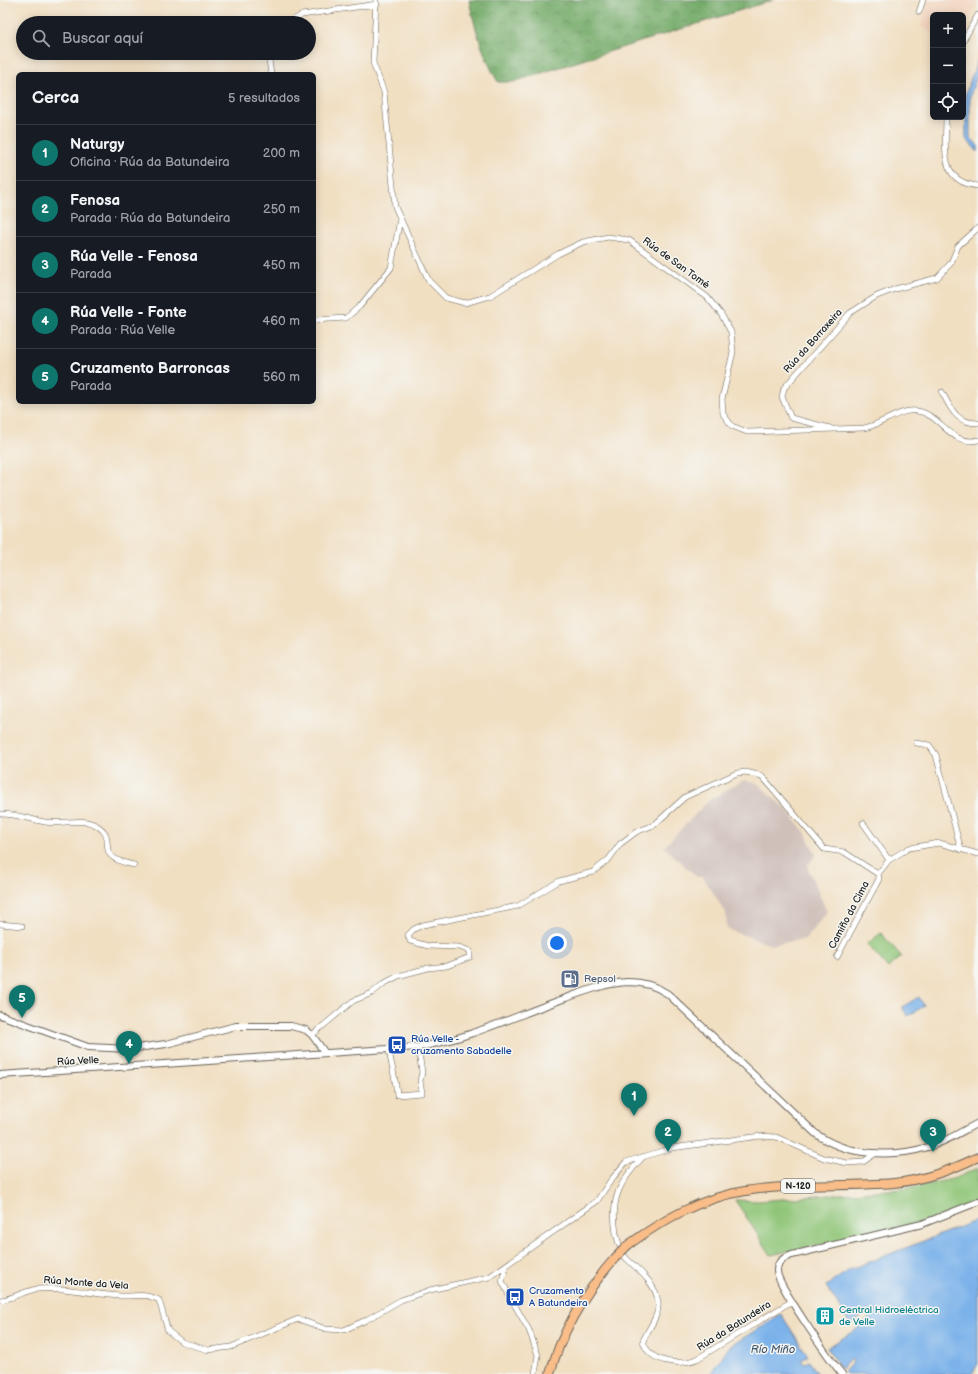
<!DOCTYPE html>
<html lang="es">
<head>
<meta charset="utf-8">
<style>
  :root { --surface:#171b24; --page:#242831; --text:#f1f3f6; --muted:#9ea1a6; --line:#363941; --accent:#0f766e }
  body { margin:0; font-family:"Balsamiq Sans",sans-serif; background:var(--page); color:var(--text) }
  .controls { position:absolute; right:12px; top:12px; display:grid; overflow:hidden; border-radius:6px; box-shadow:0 2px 10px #0003 }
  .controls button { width:36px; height:36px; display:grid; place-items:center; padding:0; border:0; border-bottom:1px solid var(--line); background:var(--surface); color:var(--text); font:20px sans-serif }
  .you { position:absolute; left:557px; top:943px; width:14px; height:14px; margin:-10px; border:3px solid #fff; border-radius:50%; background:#1a73e8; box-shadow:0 0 0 6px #1a73e833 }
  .badge { display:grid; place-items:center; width:26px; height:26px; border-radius:50%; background:var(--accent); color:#fff; font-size:13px; font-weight:700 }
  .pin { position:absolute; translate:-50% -33px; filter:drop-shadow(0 1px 2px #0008) }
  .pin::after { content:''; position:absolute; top:21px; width:14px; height:12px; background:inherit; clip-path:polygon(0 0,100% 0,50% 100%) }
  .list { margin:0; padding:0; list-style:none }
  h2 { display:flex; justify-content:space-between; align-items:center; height:52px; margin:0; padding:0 16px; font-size:17px }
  h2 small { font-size:13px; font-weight:400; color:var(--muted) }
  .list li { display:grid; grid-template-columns:26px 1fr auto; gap:12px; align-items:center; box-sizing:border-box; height:56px; padding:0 16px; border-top:1px solid var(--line) }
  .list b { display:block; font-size:15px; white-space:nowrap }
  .list p { margin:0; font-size:13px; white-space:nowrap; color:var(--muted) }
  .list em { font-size:13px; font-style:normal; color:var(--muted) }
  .icon { flex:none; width:22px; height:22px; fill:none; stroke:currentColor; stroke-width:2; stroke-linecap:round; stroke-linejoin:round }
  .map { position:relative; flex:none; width:978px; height:1374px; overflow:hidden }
  .search { position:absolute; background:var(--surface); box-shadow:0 2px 10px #0003; left:16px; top:16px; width:300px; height:44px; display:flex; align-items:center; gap:10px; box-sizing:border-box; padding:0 14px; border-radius:22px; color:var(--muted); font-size:15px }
  .panel { position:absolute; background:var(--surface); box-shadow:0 2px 10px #0003; left:16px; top:72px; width:300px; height:332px; border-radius:6px }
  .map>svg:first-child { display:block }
</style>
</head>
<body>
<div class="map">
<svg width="978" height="1374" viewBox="0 0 978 1374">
  <defs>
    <pattern id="forest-crowns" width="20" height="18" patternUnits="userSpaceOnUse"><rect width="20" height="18" fill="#73aa68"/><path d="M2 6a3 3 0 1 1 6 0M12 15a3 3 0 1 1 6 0" fill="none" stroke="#5e8a55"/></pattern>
  </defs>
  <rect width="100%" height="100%" fill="#f6f6f2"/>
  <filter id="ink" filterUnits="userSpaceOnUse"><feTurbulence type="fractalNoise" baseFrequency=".025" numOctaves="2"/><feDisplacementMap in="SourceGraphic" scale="8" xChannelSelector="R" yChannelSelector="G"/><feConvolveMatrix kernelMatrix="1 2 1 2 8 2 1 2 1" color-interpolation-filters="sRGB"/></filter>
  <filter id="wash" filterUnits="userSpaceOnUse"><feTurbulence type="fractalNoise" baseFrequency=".012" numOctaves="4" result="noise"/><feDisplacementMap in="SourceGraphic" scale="16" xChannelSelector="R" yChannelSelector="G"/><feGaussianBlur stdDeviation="0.9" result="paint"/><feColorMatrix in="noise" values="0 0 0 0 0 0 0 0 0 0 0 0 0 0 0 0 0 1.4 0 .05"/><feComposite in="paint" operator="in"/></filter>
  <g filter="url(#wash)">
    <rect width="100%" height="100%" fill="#f1dfc2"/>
    <path fill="#f2d4be" d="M928,0H978V2L963,28V15H933V33L921,27Z"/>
    <path fill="#cfc0ba" d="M744,780L757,783L784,807L805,832L816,855L807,866L827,912L805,939L771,945L727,929L726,913L703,877H697L664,847L708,801Z"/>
    <path fill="#8fc577" stroke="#56704a" d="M881,933L901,956L888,968L867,944Z
      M978,1168V1202L929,1221L771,1255L735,1200L759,1201L912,1188L956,1178Z"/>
    <path fill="url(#forest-crowns)" stroke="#486342" d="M469,0H773L513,82H498C483,56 475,29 469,0Z"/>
    <path fill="#7bb2ea" stroke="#4c6783" d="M978,59V73L970,96V137L978,146V152L966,139L965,95Z
      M919,997L924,1006L908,1016L902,1007Z
      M978,1220V1364L972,1374H846L844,1372L853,1362L851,1359L841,1369L827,1348L857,1329L878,1310L865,1314L850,1324L826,1286L851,1269Z
      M781,1314L808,1356L801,1360L805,1363L809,1361L818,1374H710L729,1347Z"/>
  </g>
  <g filter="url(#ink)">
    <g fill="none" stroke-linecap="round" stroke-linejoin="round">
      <defs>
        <path id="minor" d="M376,0L373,63L384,92L395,207L429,281L446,298L465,303L490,296L558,254L583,242L608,237L629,240L707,297L721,314L731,332L733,352L722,399L723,414L732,426L747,432L864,428C882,425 898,409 916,411C941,413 950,447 978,440
          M919,12L923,0
          M288,23L302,15L377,4
          M963,41L978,15
          M268,53L271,74
          M946,117C946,147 938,182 978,186
          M314,320L346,318L360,306L391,268L400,219
          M942,392C951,409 956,423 978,423
          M830,428L791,418L782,397L784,388L850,313L877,296L895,289L937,278L951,263L958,246L978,228
          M916,743L929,745L936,755L961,850
          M0,814C18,814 28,819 45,822C64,825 83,816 99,827C119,841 90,856 134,865
          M863,823L889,860
          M0,924L22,926
          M837,957L879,879L878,874L889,860L909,848L939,843L978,854
          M312,1035L353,1001L372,993L383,984L398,976L428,968L447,966L470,957V951L459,947L428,946L410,941L408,935L414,929L423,925L518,906L559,881L593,872L609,859L620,844L636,832L654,825L685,797L737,773L746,772L762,776L824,849L844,852L878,874
          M389,1050C391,1065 396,1079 397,1095L422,1093L420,1081L422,1072L418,1047
          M643,1157C620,1181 610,1198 616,1233C618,1242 620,1250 626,1258C638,1270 656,1283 658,1302C660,1315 648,1329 643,1341C649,1363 679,1366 697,1359L792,1301
          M506,1266L502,1281L510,1297L529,1330L538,1355L535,1374
          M0,1300C14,1299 25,1290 38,1289C66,1286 93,1295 120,1296C138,1297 141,1292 159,1300L168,1331L182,1342L208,1350L231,1347L298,1319L326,1329L344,1330L366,1320L401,1300L430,1290L489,1277L597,1201L611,1180L626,1162L672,1148L760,1136L776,1137L824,1158L847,1163L863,1162L876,1153"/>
        <path id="tertiary" d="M0,1015L88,1047L130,1049L166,1044L236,1026H291L306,1030L312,1035L325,1053
          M0,1075L418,1047C469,1039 517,1015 566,998C586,991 606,983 628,982C643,982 655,985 668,994L815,1133C845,1156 892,1158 928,1147C946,1142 962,1131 978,1123
          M842,1374C831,1361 776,1283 777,1271C777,1261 783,1258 792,1255L922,1224L978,1202"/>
        <path id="trunk" d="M628,1245C664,1219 701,1198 745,1191C795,1183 845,1187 894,1183C923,1180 952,1170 978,1157
          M550,1374C562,1330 585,1292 615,1258"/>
      </defs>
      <use href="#minor" stroke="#676056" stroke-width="6"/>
      <use href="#tertiary" stroke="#676056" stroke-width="8"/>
      <use href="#trunk" stroke="#676056" stroke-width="10"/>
      <use href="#minor" stroke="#fff" stroke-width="5"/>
      <use href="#tertiary" stroke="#fff" stroke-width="6"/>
      <use href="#trunk" stroke="#f8bd89" stroke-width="8"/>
      <defs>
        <path id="trunk-bridge" d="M615,1258L628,1245"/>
      </defs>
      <use href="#trunk-bridge" stroke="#676056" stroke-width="10" stroke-linecap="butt"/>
      <use href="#trunk-bridge" stroke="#f8bd89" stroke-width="8"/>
    </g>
  </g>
  <defs>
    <symbol id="fuel-square" viewBox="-11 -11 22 22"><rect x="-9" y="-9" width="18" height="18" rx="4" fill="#5c6f8a" stroke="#f6f6f2"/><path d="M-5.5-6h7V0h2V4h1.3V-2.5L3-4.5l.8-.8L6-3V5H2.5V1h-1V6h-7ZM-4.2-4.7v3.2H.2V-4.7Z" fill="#fff"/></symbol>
    <symbol id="bus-square" viewBox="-11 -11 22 22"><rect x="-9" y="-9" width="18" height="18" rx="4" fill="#1a4fb4" stroke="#f6f6f2"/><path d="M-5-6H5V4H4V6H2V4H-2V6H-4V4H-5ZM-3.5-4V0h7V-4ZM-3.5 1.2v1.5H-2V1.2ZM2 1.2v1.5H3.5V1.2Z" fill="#fff"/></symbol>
    <symbol id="building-square" viewBox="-11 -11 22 22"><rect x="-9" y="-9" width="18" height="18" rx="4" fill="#0f9aa8" stroke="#f6f6f2"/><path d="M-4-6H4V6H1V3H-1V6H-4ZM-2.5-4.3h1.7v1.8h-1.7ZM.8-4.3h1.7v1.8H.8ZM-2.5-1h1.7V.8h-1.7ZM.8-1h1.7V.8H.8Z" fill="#fff"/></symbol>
  </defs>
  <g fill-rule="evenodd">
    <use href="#fuel-square" x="559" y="968" width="22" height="22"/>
    <use href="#bus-square" x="386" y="1034" width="22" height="22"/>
    <use href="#bus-square" x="504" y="1286" width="22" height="22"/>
    <use href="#building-square" x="814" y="1305" width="22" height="22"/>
  </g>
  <g text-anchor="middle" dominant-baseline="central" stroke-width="3" stroke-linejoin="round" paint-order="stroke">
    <rect fill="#f6f6f2" stroke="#5d5d5c" stroke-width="1" x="781" y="1179" width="34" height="14" rx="3"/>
    <g font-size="9" font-weight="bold" fill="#1c1c1c">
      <text x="798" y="1186">N-120</text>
    </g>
    <g font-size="10" fill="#1c1c1c" stroke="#f6f6f2">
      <text transform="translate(676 263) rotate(36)">Rúa de San Tomé</text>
      <text transform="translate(813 341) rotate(-48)">Rúa da Borraxeira</text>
      <text transform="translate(849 915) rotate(-62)">Camiño da Cima</text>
      <text transform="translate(78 1061) rotate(-3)">Rúa Velle</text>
      <text transform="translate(86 1283) rotate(4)">Rúa Monte da Vela</text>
      <text transform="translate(734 1326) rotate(-32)">Rúa da Batundeira</text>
    </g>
    <g font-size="10" fill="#4e5e75" stroke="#f6f6f2" text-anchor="start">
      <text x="584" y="979">Repsol</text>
    </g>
    <g font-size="10" fill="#164399" stroke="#f6f6f2" text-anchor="start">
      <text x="411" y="1039">Rúa Velle -<tspan x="411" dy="12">cruzamento Sabadelle</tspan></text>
      <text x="529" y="1291">Cruzamento<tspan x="529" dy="12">A Batundeira</tspan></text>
    </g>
    <g font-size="10" fill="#0d838f" stroke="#f6f6f2" text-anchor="start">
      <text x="839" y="1310">Central Hidroeléctrica<tspan x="839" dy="12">de Velle</tspan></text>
    </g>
    <g font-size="11" font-style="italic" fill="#42586e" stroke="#f6f6f2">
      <text x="773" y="1349">Río Miño</text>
    </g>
  </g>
</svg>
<div class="controls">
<button>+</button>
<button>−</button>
<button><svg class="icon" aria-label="locate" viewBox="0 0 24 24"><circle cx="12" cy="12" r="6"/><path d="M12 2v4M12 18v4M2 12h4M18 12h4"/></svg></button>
</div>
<div class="you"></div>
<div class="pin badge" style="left:634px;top:1116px">1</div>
<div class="pin badge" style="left:668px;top:1152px">2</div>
<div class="pin badge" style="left:933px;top:1152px">3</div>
<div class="pin badge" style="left:129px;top:1064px">4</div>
<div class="pin badge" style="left:22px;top:1018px">5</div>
<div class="search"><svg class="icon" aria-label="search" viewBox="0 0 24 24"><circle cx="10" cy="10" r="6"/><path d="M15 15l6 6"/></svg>Buscar aquí</div>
<section class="panel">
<h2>Cerca<small>5 resultados</small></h2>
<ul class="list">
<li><span class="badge">1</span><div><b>Naturgy</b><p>Oficina · Rúa da Batundeira</p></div><em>200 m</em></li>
<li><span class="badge">2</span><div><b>Fenosa</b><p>Parada · Rúa da Batundeira</p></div><em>250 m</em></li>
<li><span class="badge">3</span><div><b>Rúa Velle - Fenosa</b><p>Parada</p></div><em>450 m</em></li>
<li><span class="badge">4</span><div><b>Rúa Velle - Fonte</b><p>Parada · Rúa Velle</p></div><em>460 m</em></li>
<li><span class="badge">5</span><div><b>Cruzamento Barroncas</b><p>Parada</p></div><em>560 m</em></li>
</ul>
</section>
</div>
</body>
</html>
